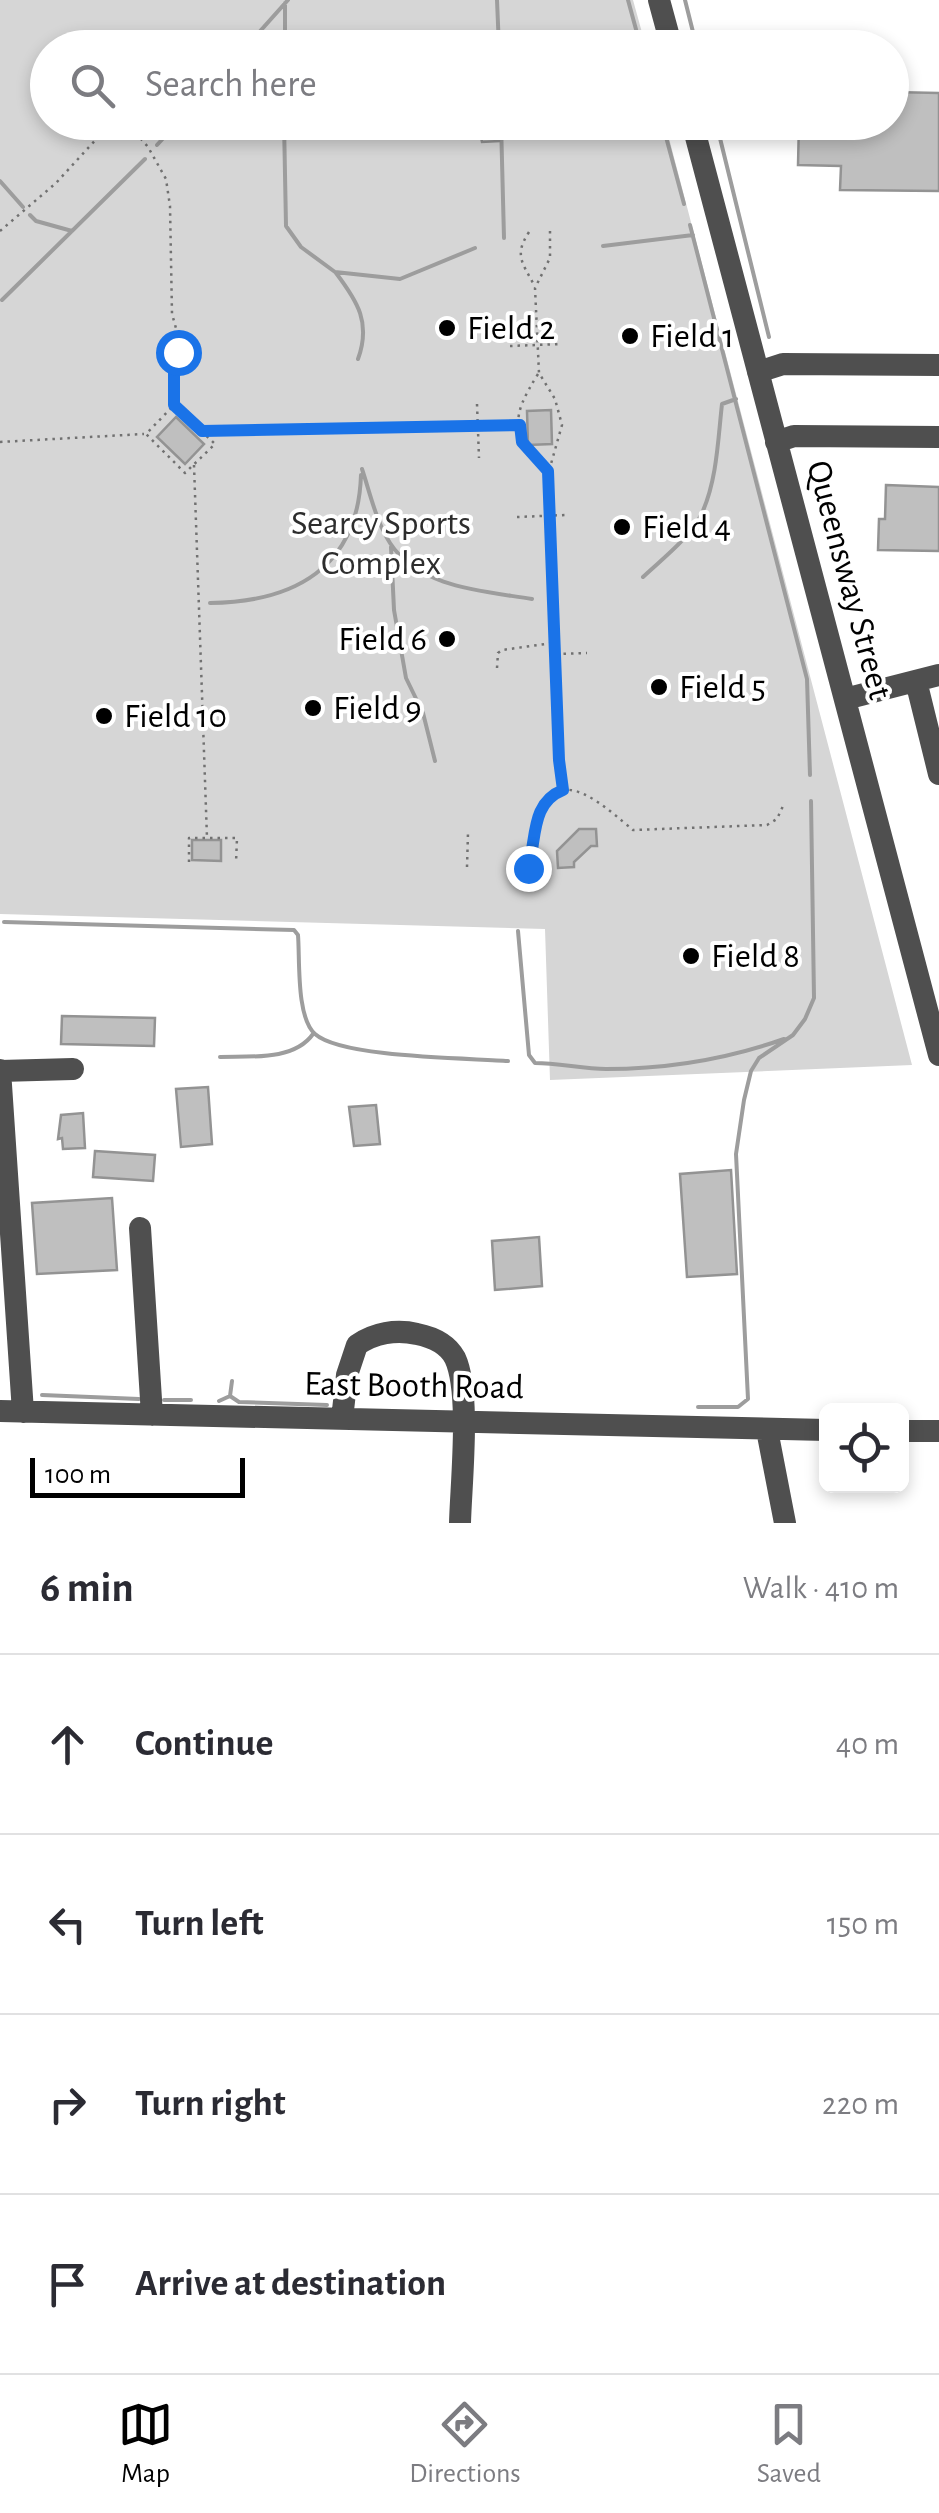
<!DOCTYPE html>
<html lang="en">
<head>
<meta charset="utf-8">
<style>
  :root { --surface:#fff; --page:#f7f7f7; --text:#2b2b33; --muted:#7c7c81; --line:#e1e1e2; --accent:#000 }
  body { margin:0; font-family:"Alegreya Sans",sans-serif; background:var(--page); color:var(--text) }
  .controls { position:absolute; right:30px; bottom:30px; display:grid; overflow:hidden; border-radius:15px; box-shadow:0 5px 15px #0003 }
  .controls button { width:90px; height:90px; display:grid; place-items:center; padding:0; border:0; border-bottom:2px solid var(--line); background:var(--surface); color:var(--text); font:50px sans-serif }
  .scale { position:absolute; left:30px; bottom:25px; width:215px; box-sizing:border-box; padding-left:10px; border:5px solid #000; border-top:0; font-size:28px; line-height:35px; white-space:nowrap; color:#000; -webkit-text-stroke:8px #fff; paint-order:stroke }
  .stop { position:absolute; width:30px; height:30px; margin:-22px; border:8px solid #1a73e8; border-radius:50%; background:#fff }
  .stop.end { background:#1a73e8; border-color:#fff; box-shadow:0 2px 10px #0008 }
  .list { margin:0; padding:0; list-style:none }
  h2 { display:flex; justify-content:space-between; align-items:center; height:130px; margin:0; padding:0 40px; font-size:42px }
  h2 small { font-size:32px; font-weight:400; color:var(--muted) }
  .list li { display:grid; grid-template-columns:65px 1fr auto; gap:30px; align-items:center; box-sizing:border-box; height:180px; padding:0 40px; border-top:2px solid var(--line) }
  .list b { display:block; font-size:38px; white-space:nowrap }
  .list em { font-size:32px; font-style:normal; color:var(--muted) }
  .icon { flex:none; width:55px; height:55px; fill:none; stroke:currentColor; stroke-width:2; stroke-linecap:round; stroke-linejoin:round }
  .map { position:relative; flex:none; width:939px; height:1523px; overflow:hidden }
  .search { position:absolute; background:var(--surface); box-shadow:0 5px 15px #0003; left:30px; right:30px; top:30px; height:110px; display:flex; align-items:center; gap:25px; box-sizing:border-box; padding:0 35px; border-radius:55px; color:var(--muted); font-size:38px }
  .sheet { height:850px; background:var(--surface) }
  nav { display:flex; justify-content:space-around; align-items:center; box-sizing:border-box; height:140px; border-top:2px solid var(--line); background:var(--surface); font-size:28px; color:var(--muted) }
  nav a { display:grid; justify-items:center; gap:5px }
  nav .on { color:var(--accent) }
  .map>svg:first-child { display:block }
</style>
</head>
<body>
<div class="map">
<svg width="939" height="1523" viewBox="0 0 939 1523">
  <rect width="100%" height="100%" fill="#fff"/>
  <path fill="#d6d6d6" d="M0,0H633L646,47L48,48V122L665,123L912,1065L550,1080L545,929L0,914Z"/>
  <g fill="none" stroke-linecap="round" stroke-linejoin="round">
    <path stroke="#9d9d9d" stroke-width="4" d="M497,0L499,48
      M628,0L640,44
      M685,0L697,48
      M245,48L288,0
      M285,48V3
      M284,122L286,226L301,247L335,272L400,279L475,248
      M501,122L504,238
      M662,122L684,204
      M716,122L769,337
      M157,145L178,122
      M0,181L23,207
      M30,215L36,221L72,231
      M690,225L807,679L810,775
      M603,246L693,235
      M336,273C358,302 371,323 358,359
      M2,300L145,159
      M362,469C370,493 376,521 390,543C419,588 484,591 532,599
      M391,547L394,610L406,678L423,713L435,761
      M643,577C662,559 690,538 702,513C717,480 718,439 722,404L736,399
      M210,603C294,602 358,568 361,475
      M4,922L294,930L298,935C300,960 296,1017 315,1034C342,1058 469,1058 508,1061
      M518,931L529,1055L535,1063C559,1063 583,1069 606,1069C666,1069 727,1059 784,1039
      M220,1057C250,1056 294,1061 313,1034
      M42,1395L139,1399
      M230,1396L232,1381
      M164,1400H191
      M219,1401L230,1396L239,1402L327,1405
      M698,1407H738L748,1399L736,1154L744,1100L751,1071L759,1058L793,1035L805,1019L814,998L811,801"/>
  </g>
  <path fill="#bfbfbf" stroke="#939393" stroke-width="2.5" d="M892,92L939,93V191L840,190L841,166L798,165L799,122H892Z
    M478,122H498L499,141L482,142Z
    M551,410L552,444L528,445L527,411Z
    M176,417L204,444L185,464L157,437Z
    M886,485L939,487V551L878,550L879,519H885Z
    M579,829H596L597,846H591L574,862V867L558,868L557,851Z
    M192,840H221V861L192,860Z
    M62,1016L155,1018L154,1046L61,1044Z
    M208,1087L212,1144L181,1147L176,1089Z
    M376,1105L380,1144L354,1146L349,1107Z
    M83,1113L85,1148L63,1149L62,1138L58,1139L61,1115Z
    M95,1151L155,1155L153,1181L93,1177Z
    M731,1170L737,1274L687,1277L680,1174Z
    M112,1198L117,1270L37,1274L32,1203Z
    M539,1237L542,1286L495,1290L492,1241Z"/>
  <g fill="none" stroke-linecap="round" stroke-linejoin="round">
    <path stroke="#717171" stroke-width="2.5" stroke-dasharray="2.5 5" stroke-linecap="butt" d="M116,122L136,133L148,147L166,179L170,206L172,314L179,339L175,365L174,405
      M0,231L56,183L112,122
      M550,231V258L535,288L539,373L555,399L562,425L549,471L559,760L563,790
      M529,232C514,255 522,262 534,285
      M510,346L562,344
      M538,374C510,419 511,431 547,470
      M477,404L479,458
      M174,405L215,444L185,473L146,434Z
      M202,431L520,425
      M0,442L144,434
      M194,465L207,838
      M517,517L566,515
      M556,654L587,653
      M497,668L498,653L502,650L553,643
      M189,862V838H237L236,863
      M467,867L468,833
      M528,868C533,851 532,831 539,814C559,760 608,810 633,830L767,825L777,819L783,806"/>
    <path stroke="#4f4f4f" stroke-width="22" d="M659,0L672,48
      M692,122L939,1055
      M758,372L783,364L939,365
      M776,442L794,436L939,437
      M916,681L939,774
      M845,699L939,675
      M0,1070L23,1412
      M0,1071L73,1069
      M140,1228L152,1415
      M0,1411L826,1430
      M342,1419L347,1375L357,1345C374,1333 396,1329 417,1334C432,1337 447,1343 455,1358C471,1392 461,1483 460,1523
      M767,1430L785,1523
      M902,1431H939"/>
  </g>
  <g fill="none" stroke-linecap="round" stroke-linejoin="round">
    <path stroke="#1a73e8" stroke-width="12" d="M178,352L174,365V405L202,431L520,425L522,442L548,471L559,760L563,790C530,803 537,840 528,868"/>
  </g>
  <g fill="#000" stroke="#fff" stroke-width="4">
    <circle cx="447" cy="328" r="10"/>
    <circle cx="630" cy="336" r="10"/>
    <circle cx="622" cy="527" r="10"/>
    <circle cx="447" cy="639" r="10"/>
    <circle cx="659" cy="687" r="10"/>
    <circle cx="313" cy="708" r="10"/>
    <circle cx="104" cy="716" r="10"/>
    <circle cx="691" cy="956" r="10"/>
  </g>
  <g text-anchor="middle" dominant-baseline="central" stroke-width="8" stroke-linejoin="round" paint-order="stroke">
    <g font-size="35" fill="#000" stroke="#fff" text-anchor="start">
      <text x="467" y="328">Field 2</text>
      <text x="650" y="336">Field 1</text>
      <text x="642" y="527">Field 4</text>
      <text x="427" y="639" text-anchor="end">Field 6</text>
      <text x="679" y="687">Field 5</text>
      <text x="333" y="708">Field 9</text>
      <text x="124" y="716">Field 10</text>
      <text x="711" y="956">Field 8</text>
    </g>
    <g font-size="35" fill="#2d2d2d" stroke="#fff">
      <text x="381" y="523">Searcy Sports<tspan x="381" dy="40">Complex</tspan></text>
    </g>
    <g font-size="35" fill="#000" stroke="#fff">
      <text transform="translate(849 580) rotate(75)">Queensway Street</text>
      <text transform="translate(414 1386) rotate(1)">East Booth Road</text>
    </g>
  </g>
</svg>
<div class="controls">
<button><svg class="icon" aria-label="locate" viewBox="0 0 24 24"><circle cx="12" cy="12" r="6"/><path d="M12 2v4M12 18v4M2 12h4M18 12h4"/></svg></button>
</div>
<div class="scale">100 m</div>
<div class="stop" style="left:178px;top:352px"></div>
<div class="stop end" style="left:528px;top:868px"></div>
<div class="search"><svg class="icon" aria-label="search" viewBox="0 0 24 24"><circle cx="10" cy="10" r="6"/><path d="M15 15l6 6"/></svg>Search here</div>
</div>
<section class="sheet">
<h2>6 min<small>Walk · 410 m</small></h2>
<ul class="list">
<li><svg class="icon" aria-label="ahead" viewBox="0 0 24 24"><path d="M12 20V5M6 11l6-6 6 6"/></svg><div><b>Continue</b></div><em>40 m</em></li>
<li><svg class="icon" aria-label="left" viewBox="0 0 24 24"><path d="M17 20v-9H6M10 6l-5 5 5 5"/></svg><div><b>Turn left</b></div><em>150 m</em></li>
<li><svg class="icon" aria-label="right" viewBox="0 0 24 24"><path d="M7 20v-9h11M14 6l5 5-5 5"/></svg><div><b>Turn right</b></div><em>220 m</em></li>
<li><svg class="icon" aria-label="arrive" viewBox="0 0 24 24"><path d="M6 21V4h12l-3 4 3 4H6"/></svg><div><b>Arrive at destination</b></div></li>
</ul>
</section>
<nav>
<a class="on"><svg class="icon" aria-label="map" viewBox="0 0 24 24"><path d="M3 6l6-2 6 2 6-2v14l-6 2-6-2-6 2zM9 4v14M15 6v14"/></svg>Map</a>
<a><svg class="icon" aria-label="directions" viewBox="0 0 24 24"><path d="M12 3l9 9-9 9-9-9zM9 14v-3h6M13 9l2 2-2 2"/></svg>Directions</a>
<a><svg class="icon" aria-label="saved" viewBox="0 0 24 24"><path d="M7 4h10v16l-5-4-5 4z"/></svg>Saved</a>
</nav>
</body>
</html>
